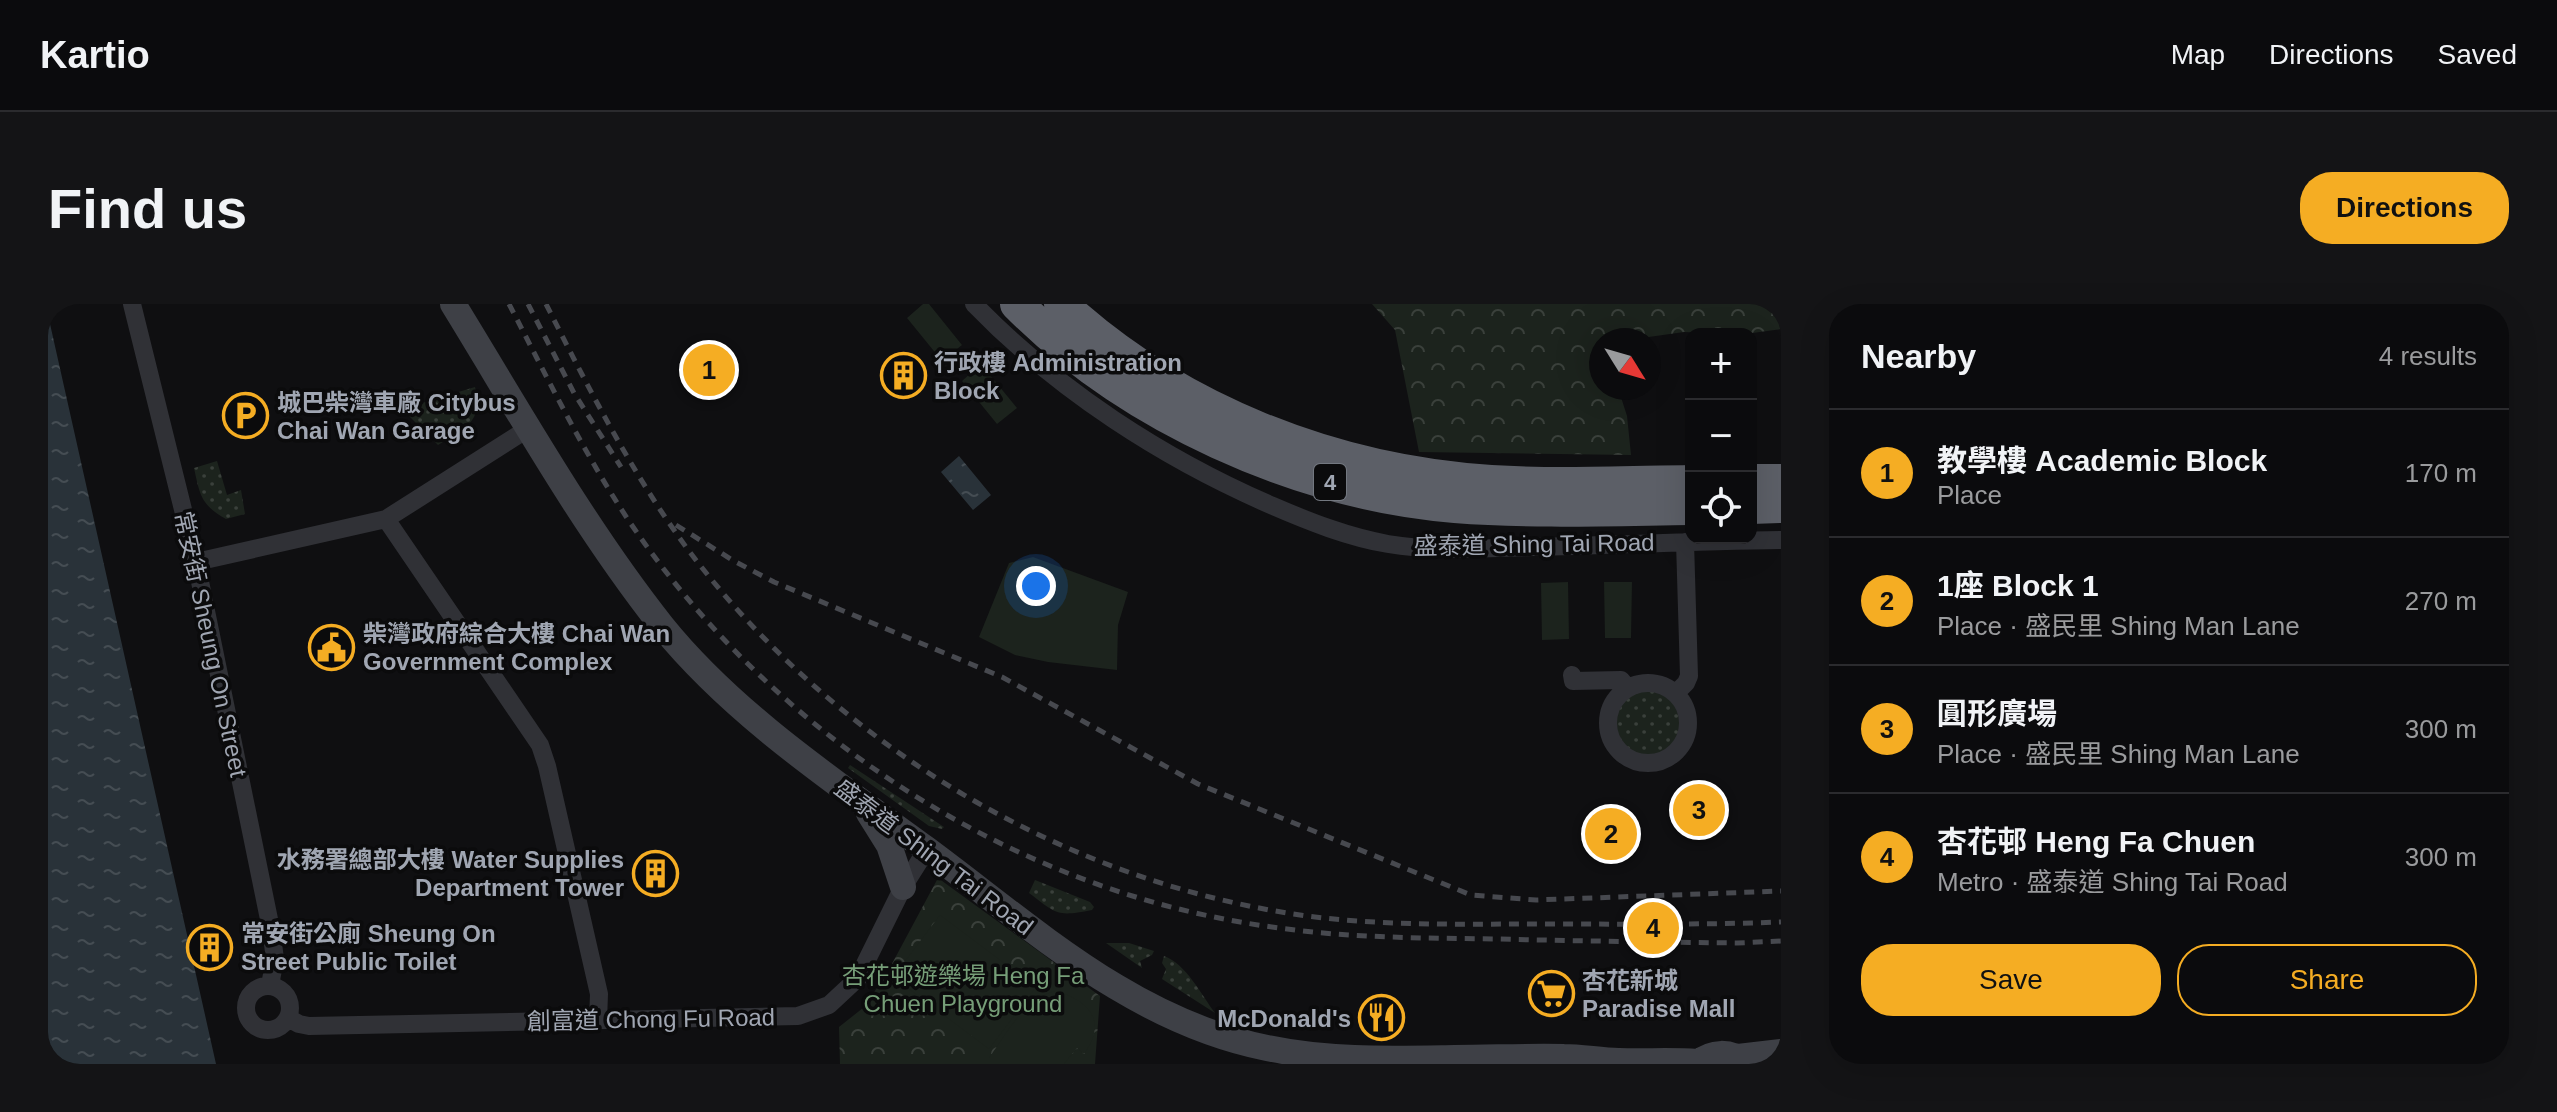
<!DOCTYPE html>
<html lang="en">
<head>
<meta charset="utf-8">
<style>
  :root { --surface:#0b0b0d; --page:#141416; --text:#f1f3f6; --muted:#9a9b9d; --line:#2b2b2e; --accent:#f5ad23 }
  body { margin:0; font-family:Arial,"Noto Sans TC",sans-serif; background:var(--page); color:var(--text) }
  .controls { position:absolute; right:24px; top:24px; display:grid; overflow:hidden; border-radius:16px; box-shadow:0 8px 32px #0002 }
  .controls button { width:72px; height:72px; display:grid; place-items:center; padding:0; border:0; border-bottom:2px solid var(--line); background:var(--surface); color:var(--text); font:40px sans-serif }
  .compass { position:absolute; left:1541px; top:24px; width:72px; height:72px; border-radius:50%; background:var(--surface); box-shadow:0 8px 32px #0002; rotate:127deg }
  .you { position:absolute; left:988px; top:282px; width:28px; height:28px; margin:-20px; border:6px solid #fff; border-radius:50%; background:#1a73e8; box-shadow:0 0 0 12px #1a73e833 }
  .badge { display:grid; place-items:center; width:52px; height:52px; border-radius:50%; background:var(--accent); color:#111; font-size:26px; font-weight:700 }
  .pin { position:absolute; translate:-50% -50%; border:4px solid #fff; box-shadow:0 2px 8px #0006 }
  .list { margin:0; padding:0; list-style:none }
  h2 { display:flex; justify-content:space-between; align-items:center; height:104px; margin:0; padding:0 32px; font-size:34px }
  h2 small { font-size:26px; font-weight:400; color:var(--muted) }
  .list li { display:grid; grid-template-columns:52px 1fr auto; gap:24px; align-items:center; box-sizing:border-box; height:128px; padding:0 32px; border-top:2px solid var(--line) }
  .list b { display:block; font-size:30px; white-space:nowrap }
  .list p { margin:0; font-size:26px; white-space:nowrap; color:var(--muted) }
  .list em { font-size:26px; font-style:normal; color:var(--muted) }
  .actions { display:flex; gap:16px; padding:24px 32px }
  .actions a { flex:1; padding:18px 0; border:2px solid var(--accent); border-radius:32px; text-align:center; font-size:28px; color:var(--accent) }
  .actions .main { background:var(--accent); color:#111 }
  .icon { flex:none; width:44px; height:44px; fill:none; stroke:currentColor; stroke-width:2; stroke-linecap:round; stroke-linejoin:round }
  .map { position:relative; flex:none; width:1733px; height:760px; overflow:hidden; border-radius:32px }
  header { display:flex; align-items:center; gap:48px; box-sizing:border-box; height:112px; padding:0 40px; background:var(--surface); border-bottom:2px solid var(--line) }
  header strong { font-size:38px }
  nav { display:flex; gap:44px; margin-inline-start:auto; font-size:28px }
  .intro { display:flex; align-items:center; justify-content:space-between; box-sizing:border-box; height:192px; padding:0 48px }
  h1 { margin:0; font-size:56px }
  .button { padding:20px 36px; border-radius:32px; background:var(--accent); color:#111; font-size:28px; font-weight:700 }
  main { display:flex; gap:48px; padding:0 48px }
  aside { flex:1; background:var(--surface); border-radius:32px; box-shadow:0 8px 32px #0002 }
  .map>svg:first-child { display:block }
</style>
</head>
<body>
<header>
<strong>Kartio</strong>
<nav><a>Map</a><a>Directions</a><a>Saved</a></nav>
</header>
<div class="intro"><h1>Find us</h1><a class="button">Directions</a></div>
<main>
<div class="map">
<svg width="1733" height="760" viewBox="0 0 1733 760">
  <defs>
    <pattern id="grass-dots" width="8" height="8" patternUnits="userSpaceOnUse" patternTransform="scale(2)"><rect width="8" height="8" fill="#1c231d"/><path d="M2 2h.1M6 6h.1" fill="none" stroke="#3a403b" stroke-width="1.8" stroke-linecap="round"/></pattern>
    <pattern id="forest-crowns" width="20" height="18" patternUnits="userSpaceOnUse" patternTransform="scale(2)"><rect width="20" height="18" fill="#1c231d"/><path d="M2 6a3 3 0 1 1 6 0M12 15a3 3 0 1 1 6 0" fill="none" stroke="#3a403b"/></pattern>
    <pattern id="water-ripples" width="26" height="14" patternUnits="userSpaceOnUse" patternTransform="scale(2)"><rect width="26" height="14" fill="#293239"/><path d="M2 4q2-2 4 0t4 0M15 11q2-2 4 0t4 0" fill="none" stroke="#454d53"/></pattern>
  </defs>
  <rect width="100%" height="100%" fill="#0f0f11"/>
  <path fill="url(#grass-dots)" d="M427,83C436,118 416,126 390,141L354,105Z
    M169,157L179,191L193,186L197,210L178,215C153,201 152,191 146,164Z
    M1565 419a35 35 0 1 1 70 0a35 35 0 1 1-70 0Z
    M802,461L896,523L894,525L881,522L800,464Z
    M987,576L1042,598L1046,603L1044,606C1008,613 1009,610 981,589Z
    M1058,639H1081L1106,647L1104,651L1092,657L1094,664Z
    M1116,652C1138,660 1153,690 1167,709L1114,675L1118,665L1114,659Z"/>
  <path fill="url(#forest-crowns)" d="M1324,0H1733V25L1697,30L1636,28L1579,36H1553V84H1570L1579,112L1583,151L1371,148L1347,26Z
    M890,574L1052,692L1047,760H792L791,723L815,704L838,671Z"/>
  <path fill="#1c231d" d="M875,0H881L914,41L894,57L859,14Z
    M933,60L969,104L949,120L914,77Z
    M985,253L1080,288L1070,321L1069,366L1000,358L967,351L931,333L961,259Z
    M1520,278L1521,335L1494,336L1493,279Z
    M1556,278H1584L1583,334H1557Z
    M892,611L988,683L941,745L845,673Z
    M1007,687C1041,696 1060,717 1036,750L1029,744L1016,760H941V754C959,729 976,695 1007,687Z"/>
  <path fill="url(#water-ripples)" d="M0,11L168,760H0Z
    M911,152L943,191L925,206L893,168Z"/>
  <g fill="none" stroke-linecap="round" stroke-linejoin="round">
    <path stroke="#303136" stroke-width="18" d="M84,0L148,258L223,625L227,655L222,681
      M926,0C1009,86 1116,155 1225,202C1262,218 1300,233 1340,240C1387,248 1438,244 1485,243C1568,241 1650,237 1733,236
      M338,215L492,441L499,462L551,690L550,717
      M148,258L338,215L481,124
      M1524,371L1525,377L1573,376L1580,384
      M1560 419a40 40 0 1 1 80 0a40 40 0 1 1-80 0Z
      M1628,389L1638,379L1641,372L1637,238
      M198 704a22 22 0 1 1 44 0a22 22 0 1 1-44 0Z
      M240,714L251,720L261,722L750,712L781,701L810,674L855,583L879,545"/>
    <path stroke="#3e4046" stroke-width="26" d="M405,0C472,109 535,222 614,322C685,410 787,478 877,544C984,623 1084,717 1219,744C1281,757 1343,755 1406,754C1443,754 1480,752 1516,753C1535,753 1553,757 1571,757C1597,758 1623,756 1649,758
      M821,509L841,541L855,583
      M1690,753L1733,748
      M1648,760C1664,747 1682,746 1699,760"/>
    <path stroke="#5c5f67" stroke-width="34" d="M969,0C1080,112 1249,189 1407,202C1485,208 1564,205 1643,204
      M1013,0C1129,107 1286,168 1443,178C1509,182 1576,179 1643,178
      M1703,177H1733
      M1703,203L1733,202"/>
    <path stroke="#47494f" stroke-width="5" stroke-dasharray="10 8" stroke-linecap="butt" d="M461,0C499,73 535,148 581,217C726,432 966,588 1224,623C1298,634 1373,634 1449,635C1529,637 1609,638 1689,639L1733,637
      M480,0L526,89L573,163
      M498,0C541,85 584,170 641,247C789,443 1022,582 1267,613C1342,622 1417,620 1492,620C1573,620 1653,621 1733,618
      M628,221L686,257L726,278L954,373L1150,480L1423,591L1488,596L1733,587"/>
  </g>
  <defs>
    <symbol id="building-ring" viewBox="-11 -11 22 22"><circle r="9.5" fill="#0b0b0c" stroke="#f5ad23" stroke-width="1.5"/><path d="M-4-6H4V6H1V3H-1V6H-4ZM-2.5-4.3h1.7v1.8h-1.7ZM.8-4.3h1.7v1.8H.8ZM-2.5-1h1.7V.8h-1.7ZM.8-1h1.7V.8H.8Z" fill="#f5ad23"/></symbol>
    <symbol id="parking-ring" viewBox="-11 -11 22 22"><circle r="9.5" fill="#0b0b0c" stroke="#f5ad23" stroke-width="1.5"/><path d="M-3.5-5.5H1a3.5 3.5 0 0 1 0 7H-1V5.5H-3.5ZM-1-3.4V-.6H.8a1.4 1.4 0 0 0 0-2.8Z" fill="#f5ad23"/></symbol>
    <symbol id="civic-ring" viewBox="-11 -11 22 22"><circle r="9.5" fill="#0b0b0c" stroke="#f5ad23" stroke-width="1.5"/><path d="M-.6-6.5H3V-4.5H.6V-3L4-1V1h2V6H-6V1h2V-1L-.6-3ZM-1.2 2.5V6h2.4V2.5Z" fill="#f5ad23"/></symbol>
    <symbol id="supermarket-ring" viewBox="-11 -11 22 22"><circle r="9.5" fill="#0b0b0c" stroke="#f5ad23" stroke-width="1.5"/><path d="M-6-5.5h2.5l.6 2H6L4.5 2H-2.5L-4.4-4H-6ZM-1.5 3.2a1.3 1.3 0 1 0 .1 0ZM3 3.2a1.3 1.3 0 1 0 .1 0Z" fill="#f5ad23"/></symbol>
    <symbol id="restaurant-ring" viewBox="-11 -11 22 22"><circle r="9.5" fill="#0b0b0c" stroke="#f5ad23" stroke-width="1.5"/><path d="M-5-6h1v4h1v-4h1v4h1v-4h1v5L-1.5 .5V6h-2V.5L-5-1ZM5-6V6H3V1.5H1.5Q1.5-4 5-6Z" fill="#f5ad23"/></symbol>
  </defs>
  <g fill-rule="evenodd">
    <use href="#building-ring" x="830" y="46" width="51" height="51"/>
    <use href="#parking-ring" x="172" y="86" width="51" height="51"/>
    <use href="#civic-ring" x="258" y="318" width="51" height="51"/>
    <use href="#building-ring" x="582" y="544" width="51" height="51"/>
    <use href="#building-ring" x="136" y="618" width="51" height="51"/>
    <use href="#supermarket-ring" x="1478" y="664" width="51" height="51"/>
    <use href="#restaurant-ring" x="1308" y="688" width="51" height="51"/>
  </g>
  <g text-anchor="middle" dominant-baseline="central" stroke-width="7" stroke-linejoin="round" paint-order="stroke">
    <rect fill="#0b0b0c" stroke="#737880" stroke-width="2" x="1266" y="160" width="32" height="36" rx="6"/>
    <g font-size="22" font-weight="bold" fill="#a0a6b2">
      <text x="1282" y="178">4</text>
    </g>
    <g font-size="24" font-weight="bold" fill="#a0a6b2" stroke="#0b0b0c" text-anchor="start">
      <text x="886" y="58">行政樓 Administration<tspan x="886" dy="28">Block</tspan></text>
      <text x="229" y="98">城巴柴灣車廠 Citybus<tspan x="229" dy="28">Chai Wan Garage</tspan></text>
      <text x="315" y="329">柴灣政府綜合大樓 Chai Wan<tspan x="315" dy="28">Government Complex</tspan></text>
      <text x="576" y="555" text-anchor="end">水務署總部大樓 Water Supplies<tspan x="576" dy="28">Department Tower</tspan></text>
      <text x="193" y="629">常安街公廁 Sheung On<tspan x="193" dy="28">Street Public Toilet</tspan></text>
      <text x="1534" y="676">杏花新城<tspan x="1534" dy="28">Paradise Mall</tspan></text>
      <text x="1303" y="714" text-anchor="end">McDonald's</text>
    </g>
    <g font-size="24" fill="#a0a6b2" stroke="#0b0b0c">
      <text transform="translate(1486 240) rotate(-1)">盛泰道 Shing Tai Road</text>
      <text transform="translate(163 340) rotate(78)">常安街 Sheung On Street</text>
      <text transform="translate(886 553) rotate(37)">盛泰道 Shing Tai Road</text>
      <text transform="translate(603 715) rotate(-1)">創富道 Chong Fu Road</text>
    </g>
    <g font-size="24" fill="#769e78" stroke="#0b0b0c">
      <text x="915" y="671">杏花邨遊樂場 Heng Fa<tspan x="915" dy="28">Chuen Playground</tspan></text>
    </g>
  </g>
</svg>
<div class="controls">
<button>+</button>
<button>−</button>
<button><svg class="icon" aria-label="locate" viewBox="0 0 24 24"><circle cx="12" cy="12" r="6"/><path d="M12 2v4M12 18v4M2 12h4M18 12h4"/></svg></button>
</div>
<svg class="compass" viewBox="-18 -18 36 36"><path d="M0-13l5 13h-10z" fill="#e53935"/><path d="M0 13l5-13h-10z" fill="#9a9b9d"/></svg>
<div class="you"></div>
<div class="pin badge" style="left:661px;top:66px">1</div>
<div class="pin badge" style="left:1563px;top:530px">2</div>
<div class="pin badge" style="left:1651px;top:506px">3</div>
<div class="pin badge" style="left:1605px;top:624px">4</div>
</div>
<aside>
<h2>Nearby<small>4 results</small></h2>
<ul class="list">
<li><span class="badge">1</span><div><b>教學樓 Academic Block</b><p>Place</p></div><em>170 m</em></li>
<li><span class="badge">2</span><div><b>1座 Block 1</b><p>Place · 盛民里 Shing Man Lane</p></div><em>270 m</em></li>
<li><span class="badge">3</span><div><b>圓形廣場</b><p>Place · 盛民里 Shing Man Lane</p></div><em>300 m</em></li>
<li><span class="badge">4</span><div><b>杏花邨 Heng Fa Chuen</b><p>Metro · 盛泰道 Shing Tai Road</p></div><em>300 m</em></li>
</ul>
<div class="actions"><a class="main">Save</a><a>Share</a></div>
</aside>
</main>
</body>
</html>
